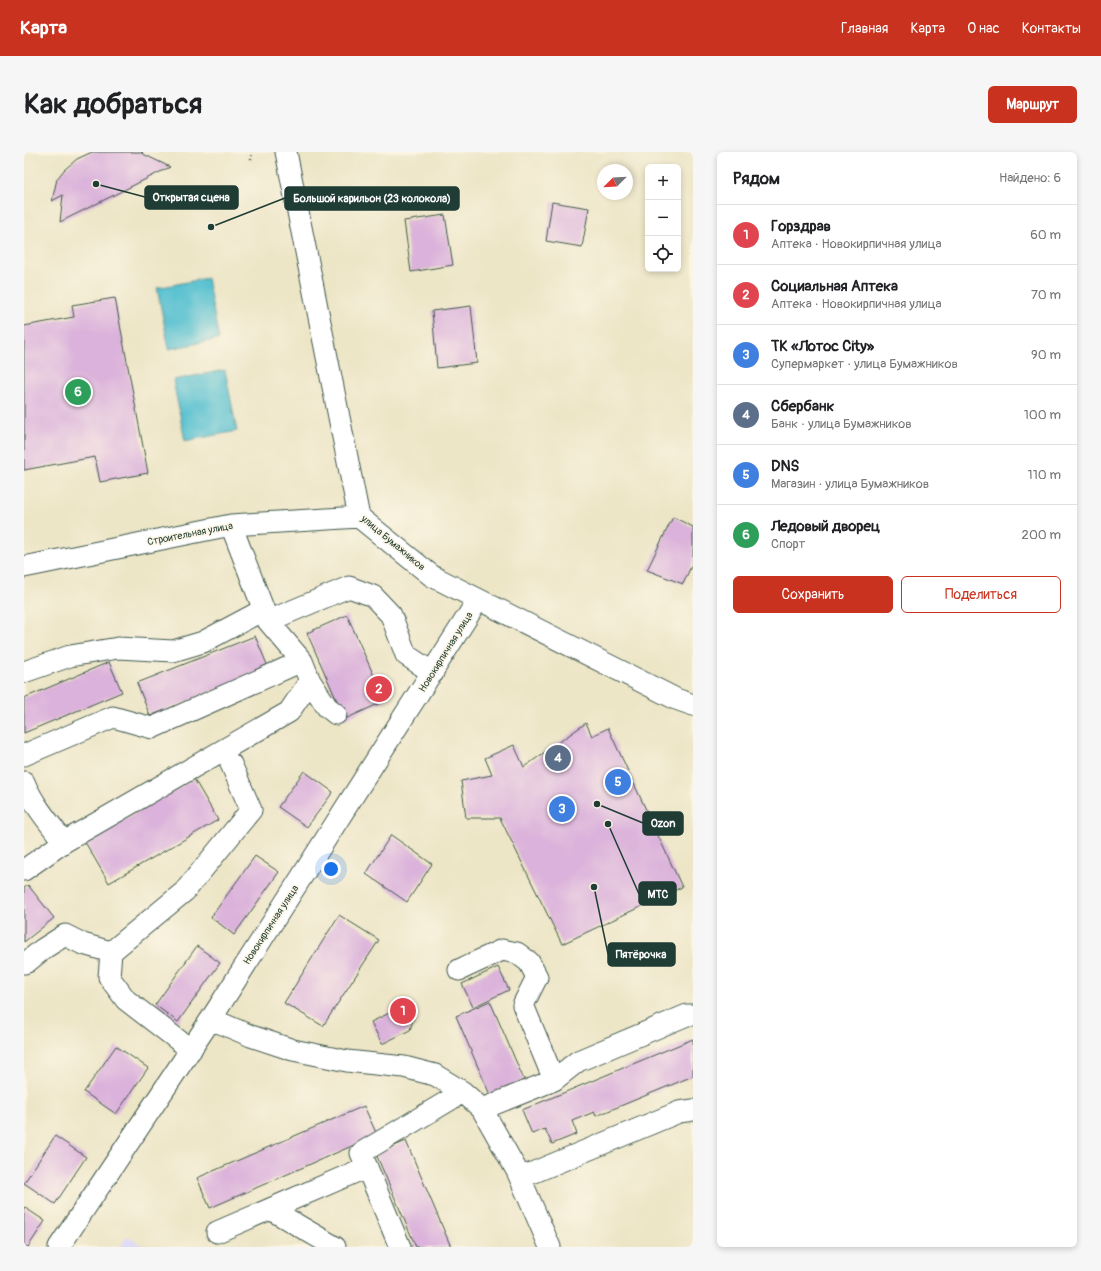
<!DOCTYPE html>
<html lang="ru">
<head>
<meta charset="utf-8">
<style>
  :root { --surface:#fff; --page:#f6f6f6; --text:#202124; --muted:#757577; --line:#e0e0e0; --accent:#c8321e }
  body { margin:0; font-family:Pangolin,sans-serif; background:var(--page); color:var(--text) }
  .controls { position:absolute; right:12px; top:12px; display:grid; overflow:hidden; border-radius:6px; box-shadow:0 2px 6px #0003 }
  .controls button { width:36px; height:36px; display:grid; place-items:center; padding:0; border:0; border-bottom:1px solid var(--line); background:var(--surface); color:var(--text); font:20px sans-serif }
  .compass { position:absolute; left:573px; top:12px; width:36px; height:36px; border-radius:50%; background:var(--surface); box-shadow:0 2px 6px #0003; rotate:246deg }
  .you { position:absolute; left:307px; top:717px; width:14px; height:14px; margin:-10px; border:3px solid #fff; border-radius:50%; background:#1a73e8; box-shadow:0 0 0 6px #1a73e833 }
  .badge { display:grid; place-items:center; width:26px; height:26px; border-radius:50%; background:var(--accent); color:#fff; font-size:13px; font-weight:700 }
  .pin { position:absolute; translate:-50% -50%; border:2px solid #fff; box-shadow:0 1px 4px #0006 }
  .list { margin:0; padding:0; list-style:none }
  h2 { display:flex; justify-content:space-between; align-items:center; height:52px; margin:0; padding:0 16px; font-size:17px }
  h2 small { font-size:13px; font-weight:400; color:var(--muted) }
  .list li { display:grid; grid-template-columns:26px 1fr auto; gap:12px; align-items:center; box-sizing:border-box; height:60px; padding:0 16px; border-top:1px solid var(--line) }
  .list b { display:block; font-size:15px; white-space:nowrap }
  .list p { margin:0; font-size:13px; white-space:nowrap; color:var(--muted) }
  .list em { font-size:13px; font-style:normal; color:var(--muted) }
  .actions { display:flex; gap:8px; padding:12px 16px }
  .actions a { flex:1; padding:9px 0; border:1px solid var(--accent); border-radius:6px; text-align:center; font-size:14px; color:var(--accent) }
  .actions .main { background:var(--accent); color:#fff }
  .icon { flex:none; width:22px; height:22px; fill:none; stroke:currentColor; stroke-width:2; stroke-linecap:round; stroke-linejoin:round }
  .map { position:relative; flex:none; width:669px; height:1095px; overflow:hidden; border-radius:6px }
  header { display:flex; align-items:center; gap:24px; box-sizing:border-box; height:56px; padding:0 20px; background:var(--accent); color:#fff }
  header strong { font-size:19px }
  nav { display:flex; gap:22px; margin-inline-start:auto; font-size:14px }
  .intro { display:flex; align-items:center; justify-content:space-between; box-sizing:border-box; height:96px; padding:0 24px }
  h1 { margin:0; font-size:28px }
  .button { padding:10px 18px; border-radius:6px; background:var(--accent); color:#fff; font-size:14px; font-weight:700 }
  main { display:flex; gap:24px; padding:0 24px }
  aside { flex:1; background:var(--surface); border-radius:6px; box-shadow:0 2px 6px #0003 }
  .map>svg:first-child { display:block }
</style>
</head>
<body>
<header>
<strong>Карта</strong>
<nav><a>Главная</a><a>Карта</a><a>О нас</a><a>Контакты</a></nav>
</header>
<div class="intro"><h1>Как добраться</h1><a class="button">Маршрут</a></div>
<main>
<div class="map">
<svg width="669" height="1095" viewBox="0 0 669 1095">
  <rect width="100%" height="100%" fill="#fcf5e5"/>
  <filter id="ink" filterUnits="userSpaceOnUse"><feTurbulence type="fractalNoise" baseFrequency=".025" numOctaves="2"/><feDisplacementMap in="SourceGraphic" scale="8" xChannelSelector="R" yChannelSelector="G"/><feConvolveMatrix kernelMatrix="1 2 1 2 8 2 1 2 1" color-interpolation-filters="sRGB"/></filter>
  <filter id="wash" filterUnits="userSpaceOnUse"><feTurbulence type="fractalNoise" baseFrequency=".012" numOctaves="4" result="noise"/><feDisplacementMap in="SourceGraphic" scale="16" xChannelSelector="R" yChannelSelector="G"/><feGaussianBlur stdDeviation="0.9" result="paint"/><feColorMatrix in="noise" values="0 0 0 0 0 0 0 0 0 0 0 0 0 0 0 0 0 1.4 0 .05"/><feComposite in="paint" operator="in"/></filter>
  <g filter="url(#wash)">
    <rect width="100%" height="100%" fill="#ece5c6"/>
    <path fill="#dbd6f7" d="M103,1084L121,1095H96Z"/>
    <path fill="#55c0d0" stroke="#3a7e82" d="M183,126L195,187L145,197L133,136Z
      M201,218L213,279L161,289L149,228Z"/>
    <g id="blocks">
      <path fill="#dbb2db" d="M68,0H119L117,1L146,15L36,70L39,43L28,49L33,27L40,18L53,7Z
        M528,50L565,56L558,95L522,89Z
        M421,63L429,113L387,120L380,69Z
        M91,146L124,321L76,330L71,305L0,318V174L50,165L48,153Z
        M447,154L453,211L413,216L408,159Z
        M649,365L669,375V410L659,432L623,418Z
        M323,463L361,549L321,567L283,481Z
        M231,484L245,517L126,564L113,531Z
        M85,510L98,540L0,581V546Z
        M562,571L568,584L584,576L658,735L538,792L476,666H442L437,629L468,623L461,606L490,593L500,615Z
        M280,619L309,640L283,675L254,655Z
        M170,627L194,668L85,731L61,690Z
        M367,683L408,712L383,750L342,722Z
        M231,704L255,720L210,783L187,765Z
        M4,733L30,766L0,790V736Z
        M315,763L355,788L299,874L260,851Z
        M173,794L196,811L154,870L131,853Z
        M474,815L485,838L449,855L438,832Z
        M466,849L500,928L466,943L432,864Z
        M386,851L391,862L386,878L358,892L347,870Z
        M669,887V924L572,964L570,960L548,969L553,982L528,992L521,977L508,982L498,958Z
        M92,894L124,916L92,962L60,940Z
        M340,954L353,983L186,1056L173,1026Z
        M31,984L62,1005L31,1052L0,1031Z
        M382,989L427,1095H392L352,1002Z
        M0,1055L21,1069L4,1095H0Z"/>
    </g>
  </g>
  <g filter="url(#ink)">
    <use href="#blocks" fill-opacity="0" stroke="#3e564a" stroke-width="1"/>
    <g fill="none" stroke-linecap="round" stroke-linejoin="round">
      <defs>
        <path id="minor" d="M262,0L335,365L408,424L652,547L669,553
          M207,373L244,469L325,435L349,444L367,463L382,503L409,521
          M0,415L207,373L335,365
          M244,469L278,509L286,529L303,555L312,562
          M0,520L46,504L94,496L149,499L179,490L239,458
          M0,603L89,565L128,576L278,509
          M0,630C9,652 26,672 40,690
          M0,718L40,690L265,560L286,529
          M87,800L161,739L227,658L207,612
          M0,811L3,810L19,797L41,783L59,792L87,800L85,825L102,848L167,898
          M435,818L478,798L493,801L505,810L513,825L499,853L530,928
          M187,867L227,884L269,898L323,909L380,915L411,923L439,940L458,957L493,1019L526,1095
          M458,957L530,928L554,909L663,863H669
          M496,1026L655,960L669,958
          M246,1057L311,1095
          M193,1080L343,1015
          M35,1095L187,867L454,448
          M376,1095L337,1001L439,940"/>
      </defs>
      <use href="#minor" stroke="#3e564a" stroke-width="23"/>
      <path stroke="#3e564a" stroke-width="2.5" stroke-dasharray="1 3" stroke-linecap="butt" d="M227,8L228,0"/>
      <use href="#minor" stroke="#fff" stroke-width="21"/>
    </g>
  </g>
  <g text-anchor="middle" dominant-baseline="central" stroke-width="3" stroke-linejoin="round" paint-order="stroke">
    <g font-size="10" fill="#1f3d34" stroke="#fcf5e5">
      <text transform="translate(166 382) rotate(-11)">Строительная улица</text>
      <text transform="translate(369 391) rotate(40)">улица Бумажников</text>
      <text transform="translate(422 500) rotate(-58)">Новокирпичная улица</text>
      <text transform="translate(247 773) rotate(-57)">Новокирпичная улица</text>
    </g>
  </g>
  <path fill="none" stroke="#1f3d34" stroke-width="1.5" d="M72 32L121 45M187 75L261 46M573 652L619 671M584 672L615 742M570 735L584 802"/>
  <g fill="#1f3d34" stroke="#fcf5e5" stroke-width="1.5">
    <circle cx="72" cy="32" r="4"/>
    <circle cx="187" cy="75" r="4"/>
    <circle cx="573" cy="652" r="4"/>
    <circle cx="584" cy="672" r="4"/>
    <circle cx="570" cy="735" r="4"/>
  </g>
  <g fill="#1f3d34" stroke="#1f3d34" stroke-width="1.5">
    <rect x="121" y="34" width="93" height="23" rx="4"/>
    <rect x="261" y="35" width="174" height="23" rx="4"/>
    <rect x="619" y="660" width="40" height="23" rx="4"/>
    <rect x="615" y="730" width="37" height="23" rx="4"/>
    <rect x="584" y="791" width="67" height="23" rx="4"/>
  </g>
  <g font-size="11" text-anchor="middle" font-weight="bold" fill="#fff">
    <text x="167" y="49">Открытая сцена</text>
    <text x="348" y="50">Большой карильон (23 колокола)</text>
    <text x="639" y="675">Ozon</text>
    <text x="634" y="746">МТС</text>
    <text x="617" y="806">Пятёрочка</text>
  </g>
</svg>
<div class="controls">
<button>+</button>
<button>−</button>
<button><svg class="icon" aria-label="locate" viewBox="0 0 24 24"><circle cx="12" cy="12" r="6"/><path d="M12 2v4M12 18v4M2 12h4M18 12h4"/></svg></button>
</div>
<svg class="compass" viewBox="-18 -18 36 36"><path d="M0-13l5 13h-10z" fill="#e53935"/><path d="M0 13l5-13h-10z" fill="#757577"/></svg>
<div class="you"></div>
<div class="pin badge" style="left:379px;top:859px;background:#e0444e">1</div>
<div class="pin badge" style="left:355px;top:537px;background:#e0444e">2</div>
<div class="pin badge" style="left:538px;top:657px;background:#3f7fe0">3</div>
<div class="pin badge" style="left:534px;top:606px;background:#5c6f8a">4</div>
<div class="pin badge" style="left:594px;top:630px;background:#3f7fe0">5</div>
<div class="pin badge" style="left:54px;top:240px;background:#2e9e5b">6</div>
</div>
<aside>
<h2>Рядом<small>Найдено: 6</small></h2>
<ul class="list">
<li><span class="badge" style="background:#e0444e">1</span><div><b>Горздрав</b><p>Аптека · Новокирпичная улица</p></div><em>60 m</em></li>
<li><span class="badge" style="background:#e0444e">2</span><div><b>Социальная Аптека</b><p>Аптека · Новокирпичная улица</p></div><em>70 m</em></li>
<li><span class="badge" style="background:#3f7fe0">3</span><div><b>ТК «Лотос City»</b><p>Супермаркет · улица Бумажников</p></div><em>90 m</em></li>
<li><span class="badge" style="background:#5c6f8a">4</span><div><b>Сбербанк</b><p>Банк · улица Бумажников</p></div><em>100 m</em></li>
<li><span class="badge" style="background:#3f7fe0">5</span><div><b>DNS</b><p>Магазин · улица Бумажников</p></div><em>110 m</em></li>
<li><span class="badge" style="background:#2e9e5b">6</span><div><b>Ледовый дворец</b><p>Спорт</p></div><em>200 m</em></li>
</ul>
<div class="actions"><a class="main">Сохранить</a><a>Поделиться</a></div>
</aside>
</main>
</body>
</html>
